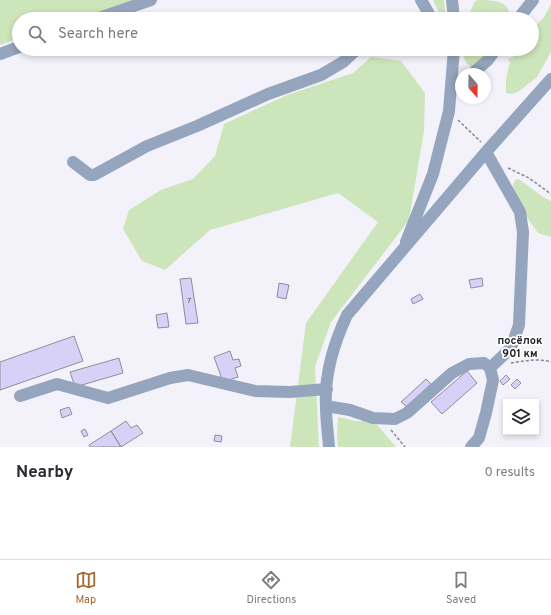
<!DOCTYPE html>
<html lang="en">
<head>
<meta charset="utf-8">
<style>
  :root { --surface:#fff; --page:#f7f7f7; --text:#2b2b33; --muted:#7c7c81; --line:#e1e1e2; --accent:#a76730 }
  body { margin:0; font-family:Overpass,sans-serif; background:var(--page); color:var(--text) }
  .controls { position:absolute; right:12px; bottom:12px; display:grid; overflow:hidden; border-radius:0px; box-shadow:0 2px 6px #0003 }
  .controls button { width:36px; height:36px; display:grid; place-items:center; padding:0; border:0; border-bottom:1px solid var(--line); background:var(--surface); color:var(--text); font:20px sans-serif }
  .compass { position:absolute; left:455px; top:68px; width:36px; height:36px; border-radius:50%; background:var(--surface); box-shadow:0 2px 6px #0003; rotate:160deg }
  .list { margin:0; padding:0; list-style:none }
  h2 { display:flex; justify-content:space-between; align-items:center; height:52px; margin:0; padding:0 16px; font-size:17px }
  h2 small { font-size:13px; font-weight:400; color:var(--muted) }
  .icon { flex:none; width:22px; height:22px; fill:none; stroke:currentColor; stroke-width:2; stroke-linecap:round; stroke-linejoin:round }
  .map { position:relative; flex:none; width:551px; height:447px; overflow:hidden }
  .search { position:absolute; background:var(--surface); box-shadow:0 2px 6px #0003; left:12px; right:12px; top:12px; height:44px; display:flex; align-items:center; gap:10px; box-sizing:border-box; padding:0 14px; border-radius:22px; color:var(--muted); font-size:15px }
  .sheet { height:112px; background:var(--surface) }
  nav { display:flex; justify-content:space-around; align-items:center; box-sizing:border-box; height:56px; border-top:1px solid var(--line); background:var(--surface); font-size:11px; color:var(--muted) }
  nav a { display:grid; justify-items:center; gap:2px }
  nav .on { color:var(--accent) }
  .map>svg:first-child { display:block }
</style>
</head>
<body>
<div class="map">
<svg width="551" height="447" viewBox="0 0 551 447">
  <rect width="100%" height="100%" fill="#f3f2fb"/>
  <path fill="#cde5ba" d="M0,0H134L77,19H19V38L0,45Z
    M433,0H444L446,19H442Z
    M477,0C491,0 513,0 509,19H467L474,3Z
    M551,4V52L537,77L518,92L512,94L506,93V79L510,62L508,59L513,57L518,49H532V30L544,17Z
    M463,49H493L474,68C465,64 463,59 463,49Z
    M371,57L401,61L425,93L424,131L409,220L331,322L315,367L319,447H290L306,323L378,222L338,193L210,230L165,270L142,261L123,229L129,210L161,190L193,179L215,156L224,124L287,95L353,73Z
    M519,179L543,197L551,201V237L538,233L530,222L514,193L513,185L515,180Z
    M338,417L356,421H374L396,447H338L337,437Z"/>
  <path fill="#d7d0f7" stroke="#908e96" d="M191,278L198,323L186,324L180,279Z
    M482,278L483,286L471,288L469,280Z
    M279,283L289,285L286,299L277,297Z
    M420,294L423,299L413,304L411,299Z
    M167,313L169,327L158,328L156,315Z
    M74,336L83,361L0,390V362Z
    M230,351L233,360L239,359L241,366L235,368L238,377L223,382L214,357Z
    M119,358L123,373L75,387L70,372Z
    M467,371L477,383L442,414L431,402Z
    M506,375L510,379L503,385L500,381Z
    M426,379L431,384L407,407L401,402Z
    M517,379L521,383L515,389L511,385Z
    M69,407L72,414L62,418L60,410Z
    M126,421L131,428L137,425L143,433L121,447L111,431Z
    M85,429L88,435L84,437L81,431Z
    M111,431L121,447H90L89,445Z
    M215,435L222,436L221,442L214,441Z"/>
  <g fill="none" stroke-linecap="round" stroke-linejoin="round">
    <path stroke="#87878c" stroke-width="1.5" stroke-dasharray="3 2" stroke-linecap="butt" d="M458,120L481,142
      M508,168L529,178L551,194
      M511,363C523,361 539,358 551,362
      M391,430L405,447"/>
    <path stroke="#95a5bd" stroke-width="12" d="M421,0L432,19
      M452,0L454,19
      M96,19L151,0
      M518,19L533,0
      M0,54L19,47
      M472,74L488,60L496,49
      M486,152L520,212L523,232L519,325L511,348L490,368
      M73,162L90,175H94L147,146L197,126L268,94L321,75L343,62L357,49
      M406,242L433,174L449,111L454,49
      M20,396L57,384L108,398L170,378L188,375L255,391L290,392L327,389
      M326,406L350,410L373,418L395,419L407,413L452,373L469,364L484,363L490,368L493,380L486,413L479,438L471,447
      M329,447C328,434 326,420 326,407C324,376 334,343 347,315L486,152L551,79"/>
  </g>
  <g text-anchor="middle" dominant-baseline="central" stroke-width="3.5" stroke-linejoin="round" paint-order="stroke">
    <g font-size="8" fill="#504e5a">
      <text x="189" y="301">7</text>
    </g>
    <g font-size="11" font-weight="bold" fill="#232326" stroke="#fff">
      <text x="520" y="341">посёлок<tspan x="520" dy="13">901 км</tspan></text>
    </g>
  </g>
</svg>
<div class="controls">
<button><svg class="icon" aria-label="layers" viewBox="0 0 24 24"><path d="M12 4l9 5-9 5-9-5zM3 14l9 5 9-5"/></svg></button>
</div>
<svg class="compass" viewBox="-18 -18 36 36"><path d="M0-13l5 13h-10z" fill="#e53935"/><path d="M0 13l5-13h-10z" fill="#7c7c81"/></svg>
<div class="search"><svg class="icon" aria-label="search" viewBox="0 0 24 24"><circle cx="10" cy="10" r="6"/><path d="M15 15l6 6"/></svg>Search here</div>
</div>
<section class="sheet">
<h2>Nearby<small>0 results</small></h2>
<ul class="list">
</ul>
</section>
<nav>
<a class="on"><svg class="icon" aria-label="map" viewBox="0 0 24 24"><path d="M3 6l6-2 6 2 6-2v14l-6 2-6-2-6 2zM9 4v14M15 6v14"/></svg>Map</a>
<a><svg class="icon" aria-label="directions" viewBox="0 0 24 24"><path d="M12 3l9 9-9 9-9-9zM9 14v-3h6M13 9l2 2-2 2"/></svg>Directions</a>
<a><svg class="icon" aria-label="saved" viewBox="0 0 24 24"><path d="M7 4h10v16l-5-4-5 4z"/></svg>Saved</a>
</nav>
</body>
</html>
